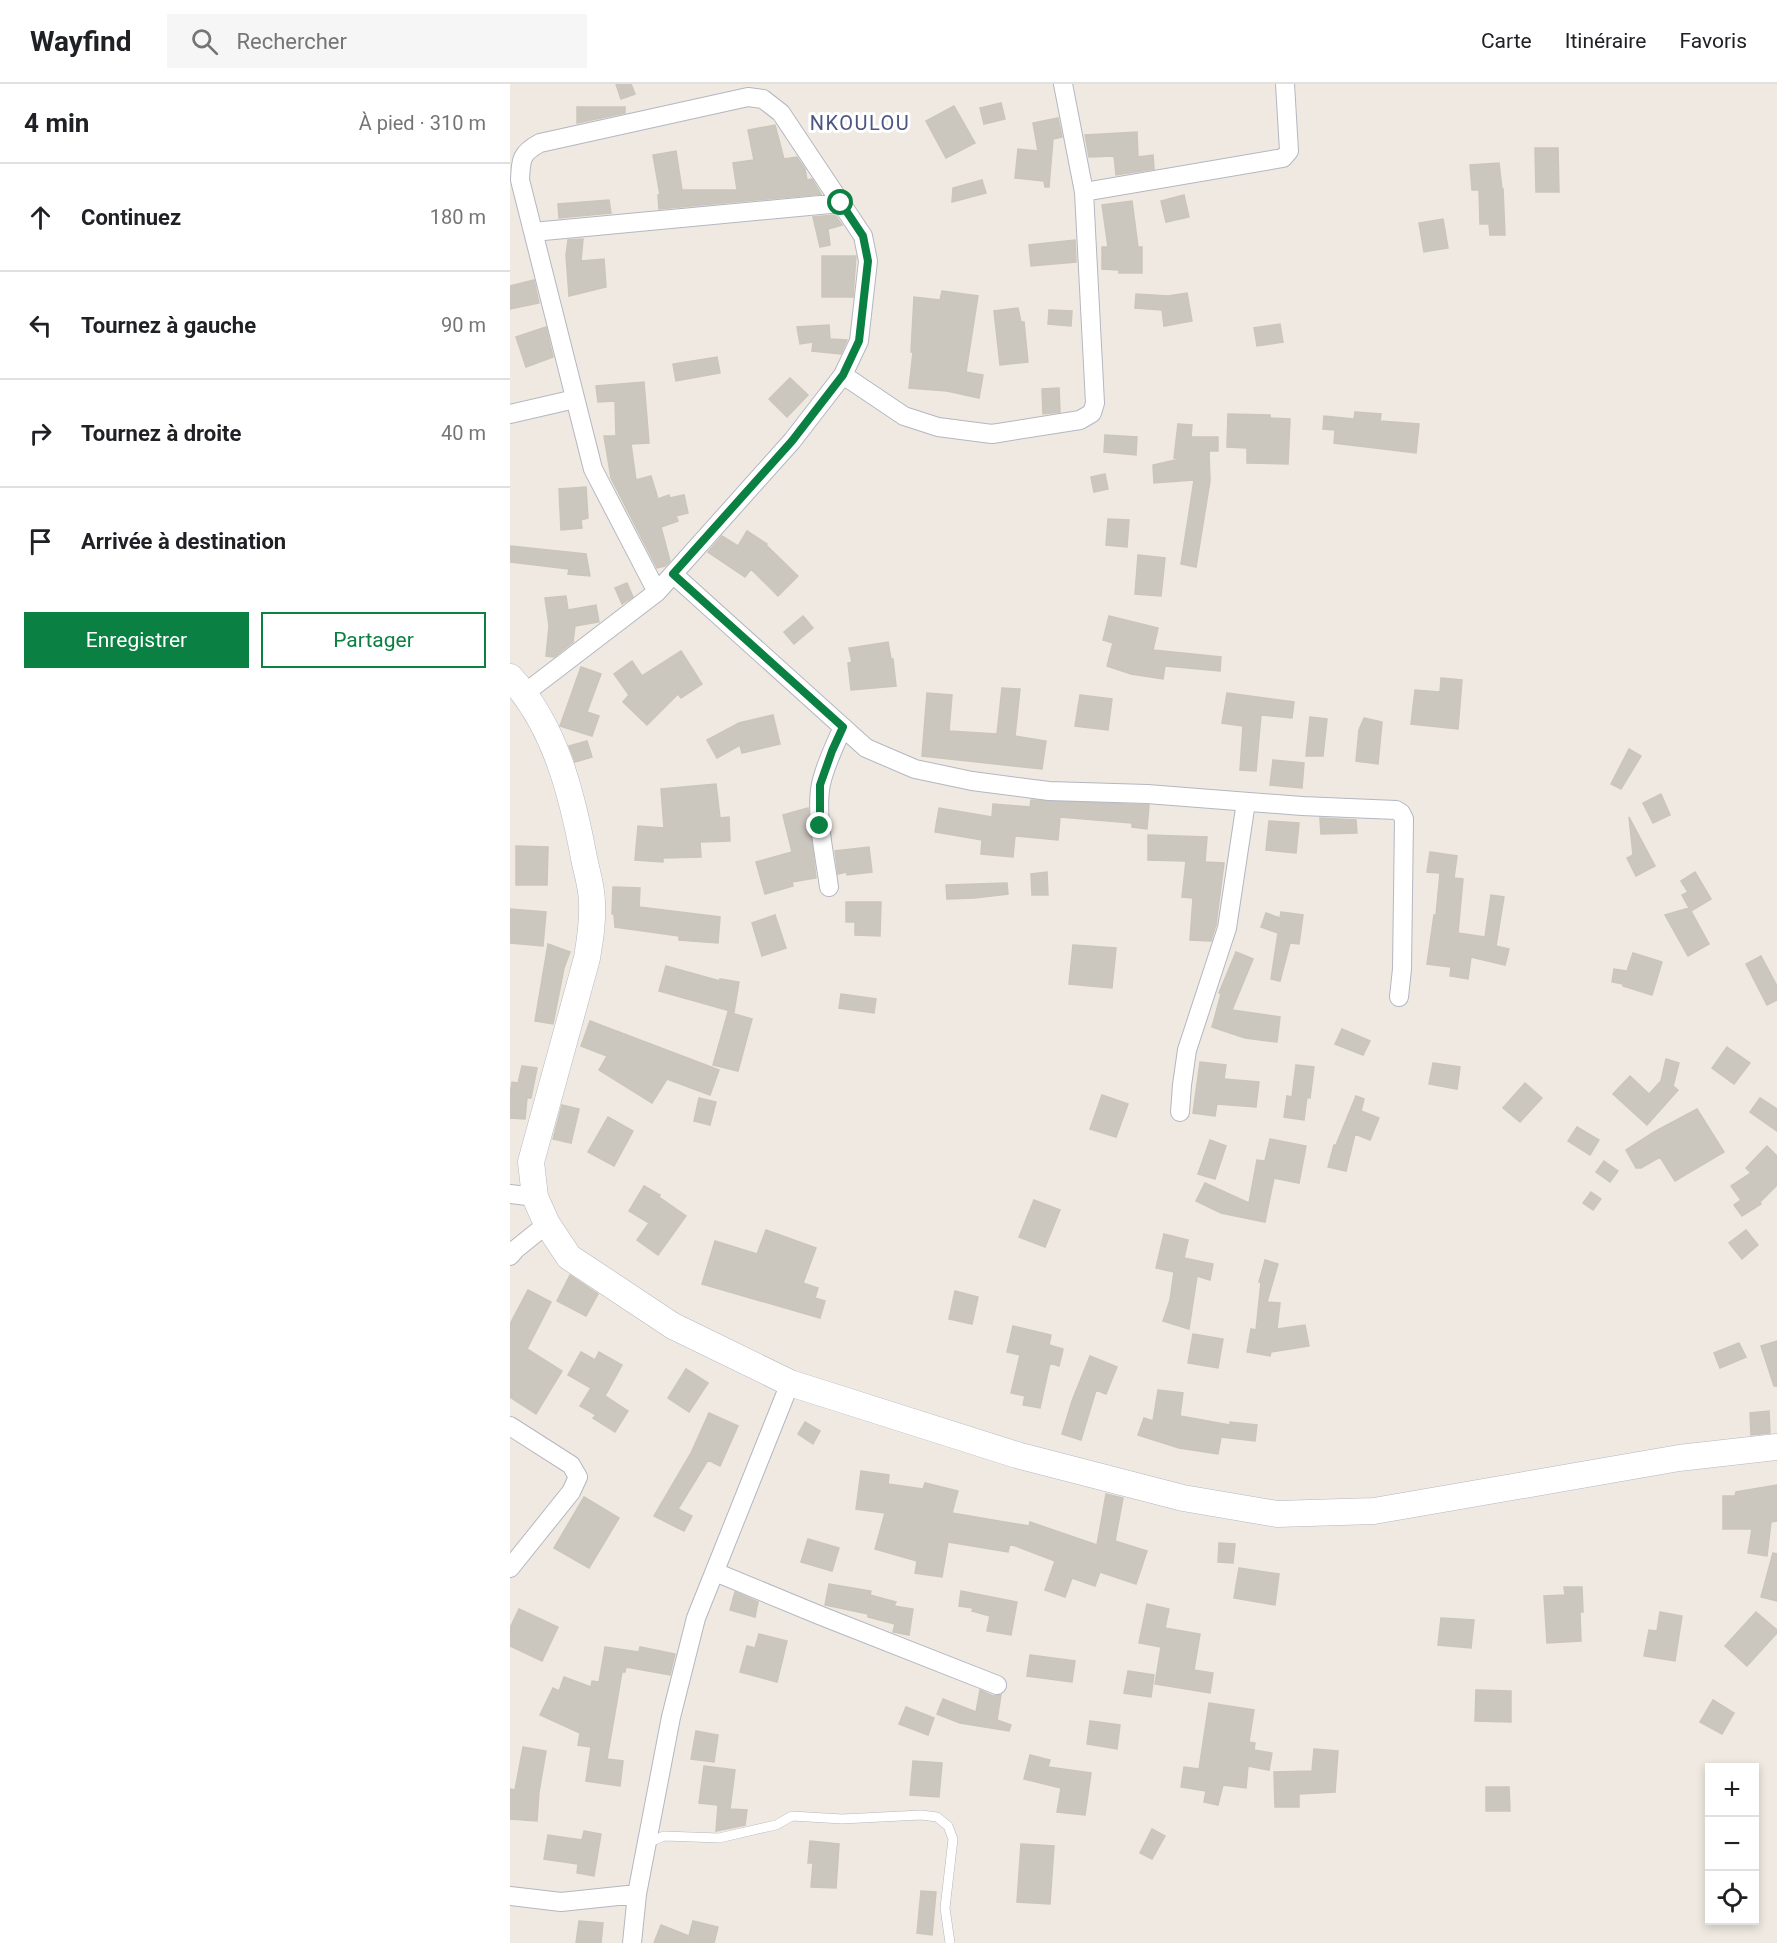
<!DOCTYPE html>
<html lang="fr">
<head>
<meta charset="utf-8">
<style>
  :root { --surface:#fff; --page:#f6f6f6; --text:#202124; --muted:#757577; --line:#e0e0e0; --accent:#0b8043 }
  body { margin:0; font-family:Roboto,sans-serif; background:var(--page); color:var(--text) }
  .controls { position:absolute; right:18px; bottom:18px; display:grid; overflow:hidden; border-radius:0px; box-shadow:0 3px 9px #0003 }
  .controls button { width:54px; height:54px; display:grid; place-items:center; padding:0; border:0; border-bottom:2px solid var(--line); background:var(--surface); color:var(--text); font:30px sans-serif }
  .stop { position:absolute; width:18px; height:18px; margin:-14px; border:4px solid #0b8043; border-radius:50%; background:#fff }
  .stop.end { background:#0b8043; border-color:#fff; box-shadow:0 2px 6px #0008 }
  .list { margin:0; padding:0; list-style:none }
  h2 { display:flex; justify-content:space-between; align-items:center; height:78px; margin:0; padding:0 24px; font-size:26px }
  h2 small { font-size:20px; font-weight:400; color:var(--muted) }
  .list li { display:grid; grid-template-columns:39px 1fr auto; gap:18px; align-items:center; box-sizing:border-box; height:108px; padding:0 24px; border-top:2px solid var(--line) }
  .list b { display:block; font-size:22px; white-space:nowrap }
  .list em { font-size:20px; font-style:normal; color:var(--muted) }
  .actions { display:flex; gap:12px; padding:18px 24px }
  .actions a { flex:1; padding:14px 0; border:2px solid var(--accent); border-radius:0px; text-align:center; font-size:21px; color:var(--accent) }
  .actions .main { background:var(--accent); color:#fff }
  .icon { flex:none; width:33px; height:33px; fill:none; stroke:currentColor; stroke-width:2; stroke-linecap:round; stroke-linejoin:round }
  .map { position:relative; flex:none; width:1267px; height:1859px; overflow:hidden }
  header { display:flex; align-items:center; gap:36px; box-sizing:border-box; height:84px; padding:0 30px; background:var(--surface); border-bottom:2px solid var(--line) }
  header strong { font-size:28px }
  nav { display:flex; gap:33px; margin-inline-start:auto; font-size:21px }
  .search { width:420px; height:54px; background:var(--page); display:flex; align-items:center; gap:15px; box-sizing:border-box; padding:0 21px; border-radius:0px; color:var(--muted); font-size:22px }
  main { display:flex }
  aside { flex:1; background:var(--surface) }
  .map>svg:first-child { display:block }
</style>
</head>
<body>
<header>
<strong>Wayfind</strong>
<div class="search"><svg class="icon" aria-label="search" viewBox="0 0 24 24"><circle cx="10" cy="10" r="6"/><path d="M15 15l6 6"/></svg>Rechercher</div>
<nav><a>Carte</a><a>Itinéraire</a><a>Favoris</a></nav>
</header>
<main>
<aside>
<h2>4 min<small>À pied · 310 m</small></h2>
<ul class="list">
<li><svg class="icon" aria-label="ahead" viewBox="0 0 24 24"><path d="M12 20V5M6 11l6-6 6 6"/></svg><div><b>Continuez</b></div><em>180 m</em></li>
<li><svg class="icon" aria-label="left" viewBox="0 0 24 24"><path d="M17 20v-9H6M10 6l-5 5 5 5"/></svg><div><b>Tournez à gauche</b></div><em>90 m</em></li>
<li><svg class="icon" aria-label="right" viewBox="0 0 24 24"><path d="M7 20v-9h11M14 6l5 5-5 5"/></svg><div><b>Tournez à droite</b></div><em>40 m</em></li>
<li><svg class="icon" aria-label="arrive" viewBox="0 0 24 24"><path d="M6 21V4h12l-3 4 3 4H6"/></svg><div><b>Arrivée à destination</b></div></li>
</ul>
<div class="actions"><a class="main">Enregistrer</a><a>Partager</a></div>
</aside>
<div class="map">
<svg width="1267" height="1859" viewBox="0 0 1267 1859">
  <rect width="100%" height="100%" fill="#efe9e1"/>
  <path fill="#cbc7bf" stroke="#cbc5ba" stroke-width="1.5" d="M106,0H121L125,10L111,15Z
    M491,19L495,35L474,40L470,24Z
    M444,22L465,59L436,74L416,37Z
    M67,23H115V29L67,39Z
    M548,34L552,53L543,55L539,103H535L534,97L505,94L508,65L528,67L523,39Z
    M265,41L274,75L287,73L295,85L297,96L302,95L311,110L149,125L148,111H150L143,71L166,67L172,106H227L223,79L244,76L238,46Z
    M627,48L628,73L643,71L644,85L606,91L604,72L579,73L575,51Z
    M1025,64H1048L1049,108H1026Z
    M989,79L992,105H993L995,151H980L979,140H970L969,106H962L960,81Z
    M472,96L476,109L442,118L443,104Z
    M674,111L679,133L656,138L651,117Z
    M99,116L101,129L49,134L48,120Z
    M622,117L628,163H632V189H609V186L592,185V163H598L592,121Z
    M325,131L332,141L318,145L320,161L310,163L303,133Z
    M933,135L938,164L914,168L909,139Z
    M73,155L71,177L94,175L96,203L59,212L56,171L58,156Z
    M565,156L566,178L521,182L519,161Z
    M312,172H346L343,213H312Z
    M24,196L29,219L0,225V202Z
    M432,207L468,212L456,288L473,291L469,314L437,307L399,304L403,268H401L404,213L430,216Z
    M677,209L682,237L654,242L652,226L625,224L626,210L658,212Z
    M508,224L511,238H514L518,278L490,281L484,227Z
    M539,226L562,227L561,242L538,240Z
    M770,240L773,258L747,262L744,244Z
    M319,241L320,255L337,256L331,270L302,267L303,258L290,260L287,243Z
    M36,243L43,273L16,283L6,253Z
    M207,273L210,289L166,297L163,280Z
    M280,294L298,311L277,333L259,315Z
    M134,298L139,359L121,360L126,396L141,392L148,415L159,411L160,414L174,411L178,429L166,432L168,437L151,443L160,477L155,482L147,484L101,394L94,352H106L105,317L88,318L86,302Z
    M549,304L550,328L533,330L532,305Z
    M845,328L871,330L870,337L909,340L906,369L824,359L825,346L813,345L814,332L844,335Z
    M718,330L760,331V334L780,335L778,380L737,379V364L717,363Z
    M668,340L682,341L681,353H708V367H699L700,397L686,483L671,480L684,396L644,399L643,381L670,375L664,374Z
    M595,351L627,353L626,371L594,368Z
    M595,390L598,405L584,408L581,393Z
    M76,403L78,434L71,436L72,444L51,446L49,405Z
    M598,435L619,436L617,463L596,461Z
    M237,447L257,460L256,461L288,492L268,512L241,485L235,493L198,468L212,452L228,462Z
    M0,462L76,470L80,492L58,490L59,485L0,478Z
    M628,471L655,474L651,512L625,510Z
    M117,499L123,513L112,520L105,504Z
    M56,512L58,526L86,521L89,538L65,542L63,558L44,573L36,572L39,542L35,514Z
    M293,532L303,544L284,560L274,548Z
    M599,532L648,544L643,566L711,573L710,587L655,582L653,595L621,590L597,582L603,559L593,556Z
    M378,558L381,575H383L386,602L341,606L338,579L342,578L339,564Z
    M171,567L192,600L171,614L168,610L137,641L113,618L119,611L104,590L122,577L132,592Z
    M71,583L91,590L77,628L89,632L82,652L50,642Z
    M931,594L952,596L948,645L901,640L905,606L930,608Z
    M492,604L510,605L505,652L536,657L532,685L412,672L417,609L442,611L439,647L487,650Z
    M717,609L784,618L782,634L751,631L746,687L730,686L733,642L712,639Z
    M570,611L602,615L598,646L565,642Z
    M263,631L270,660L232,669L230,661L207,674L197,656L229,639Z
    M800,633L817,635L813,672H796Z
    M854,634L872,638L868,680L846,677L849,646Z
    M77,657L82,673L65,678L59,662Z
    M1119,665L1131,672L1111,705L1101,700Z
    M763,676L794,679L792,704L760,701Z
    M206,700L210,734L219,733L220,757L190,758L191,773L153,774V778L125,776L128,742L154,744L151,705Z
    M1151,710L1160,731L1143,739L1133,719Z
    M521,716L639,721L637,745L622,743V739L550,733L548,756L505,752L503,773L471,770L472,756L425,748L429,724L482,733L483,720L520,723Z
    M298,724L306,794L282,798L283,802L255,810L246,778L282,768L273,731Z
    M1119,733L1145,782L1126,792L1117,774L1123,771Z
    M810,734L846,736L847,749L811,750Z
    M759,737L789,739L786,769L756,766Z
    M638,751L697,753L695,778L714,779L706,841L701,857L680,856L683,814L672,813L676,777L638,776Z
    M6,762L38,763L37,801H6Z
    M359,763L362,788L337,791V788L328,790L325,767Z
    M920,768L947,772L944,794L953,795L948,849L975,853L981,811L994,813L986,862L999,865L995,881L961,873L958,895L940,892L941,883L917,880L924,831H926L930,789L917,788Z
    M537,788L538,811H522L521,790Z
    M1185,788L1201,815L1181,827L1199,860L1178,872L1155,831L1179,824L1172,811L1178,808L1171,797Z
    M497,799L498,810L464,814L437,815L436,801Z
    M103,803L130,804L129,823L210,833L208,859L169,856V852L105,843L104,830H102Z
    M336,818H371L370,852L345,851V838H336Z
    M0,825L36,828L33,862L0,859Z
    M771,828L793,831L789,860L780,859L770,897L761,895L768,849L751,843L756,829L770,834Z
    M265,831L276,864L252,872L242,839Z
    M38,860L60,868L54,884L43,940L25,937Z
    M563,861L606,864L602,904L559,900Z
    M726,868L743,875L722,926L770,933L767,958L735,954L702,943L711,910L709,909Z
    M1123,869L1152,878L1142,911L1113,902V900L1102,898L1104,885L1117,887Z
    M1251,872L1267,902V916L1257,921L1236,880Z
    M156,882L210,897V895L229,898L224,928L149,907Z
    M331,910L366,915L364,929L329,924Z
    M218,928L242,935L228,987L203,981Z
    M80,937L209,986L200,1011L157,995L142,1019L89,986L97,972L71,962Z
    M832,945L860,957L853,971L825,960Z
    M1217,963L1240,979L1224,1000L1202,984Z
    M1156,975L1169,979L1163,1002L1168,1006L1137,1041L1103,1010L1120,992L1139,1010L1151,997Z
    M690,978L716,981L714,995L749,998L746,1023L707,1020L705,1032L683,1029Z
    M923,979L950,983L947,1005L919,1000Z
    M786,981L804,983L800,1014L797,1013L794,1036L774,1033L777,1012L782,1013Z
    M12,982L27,984L21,1014H17L15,1035L0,1034V1011L2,998L8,999Z
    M1015,999L1032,1014L1010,1038L993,1024Z
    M592,1011L618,1020L606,1053L580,1045Z
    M846,1012L854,1015L851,1027L869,1034L860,1056L845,1050L836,1087L818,1083L824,1061H826Z
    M189,1014L206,1018L200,1041L184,1037Z
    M1250,1014L1267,1025V1047L1240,1028Z
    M52,1021L69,1025L61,1059L43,1055Z
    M1187,1025L1214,1068L1165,1097L1150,1073L1131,1084H1126L1116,1066L1144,1048Z
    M98,1033L123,1047L104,1082L78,1068Z
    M1067,1043L1089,1056L1080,1071L1058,1057Z
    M760,1055L796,1062L789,1099L764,1094L755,1138L711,1129L686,1117L695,1099L739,1119L747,1076L755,1077Z
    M700,1056L716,1062L705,1095L688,1090Z
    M1257,1062L1267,1072V1101L1250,1118L1251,1120L1232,1132L1224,1121L1231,1116L1221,1102L1241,1089L1236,1084Z
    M1094,1077L1108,1087L1100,1098L1086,1088Z
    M134,1102L150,1111L149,1113L176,1132L148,1171L127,1156L139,1139L119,1127Z
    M1081,1108L1091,1115L1083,1126L1073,1119Z
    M524,1116L550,1126L535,1163L509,1153Z
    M256,1146L306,1164L293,1199L308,1204L305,1214L315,1217L310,1234L192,1200L205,1157L247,1170Z
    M1236,1146L1248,1161L1232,1175L1219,1159Z
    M654,1150L678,1156L674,1174L703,1180L700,1196L687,1192L679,1245L653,1237L660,1216L664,1188L646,1184Z
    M755,1176L768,1180L757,1218L770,1219L767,1245L795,1241L799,1262L761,1268L760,1272L737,1268L741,1245L746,1246L751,1198H749Z
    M60,1191L88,1210L76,1232L47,1217Z
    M18,1206L41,1218L17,1265L52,1287L26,1330L0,1313V1240Z
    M445,1207L468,1213L462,1240L439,1235Z
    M503,1242L541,1251L539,1261L553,1265L549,1282L540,1279L530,1324L513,1321L515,1312L501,1309L510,1271L497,1268Z
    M683,1250L713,1255L708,1284L678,1279Z
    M1267,1257V1302H1264L1251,1262Z
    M1229,1259L1236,1273L1210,1284L1204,1269Z
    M71,1268L85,1276L89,1268L112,1281L95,1312L118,1327L105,1348L83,1334L86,1331L70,1322L81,1304L58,1291Z
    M580,1272L607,1283L596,1310L586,1306L571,1356L552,1350L562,1317Z
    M176,1285L198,1299L179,1328L158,1314Z
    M648,1306L673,1309L670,1332L720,1341V1338L747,1341L745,1357L711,1353L708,1370L669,1364L628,1351L634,1334L643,1337Z
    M1259,1327L1260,1349L1241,1351L1240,1329Z
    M199,1329L228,1342L210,1382L198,1376L168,1425L182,1432L174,1447L144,1432L181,1369Z
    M295,1338L310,1347L303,1360L288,1350Z
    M351,1387L379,1391L378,1400L413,1405L415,1399L448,1407L442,1429L519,1442L520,1438L587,1461L596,1410L613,1414L605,1457L637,1467L626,1500L590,1488L585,1502L562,1494L555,1513L535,1506L545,1477L500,1460L498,1468L438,1458L432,1493L405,1489L407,1477L365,1465L375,1429L346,1425Z
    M1267,1401V1437L1261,1438L1257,1472L1238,1469L1242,1445H1213V1412H1225L1226,1408Z
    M74,1413L109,1434L79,1484L44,1464Z
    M298,1455L329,1464L322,1487L291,1478Z
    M709,1459L725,1460L723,1479L708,1478Z
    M1263,1469L1267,1470V1517L1251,1513Z
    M729,1484L769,1490L765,1521L724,1514Z
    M319,1500L361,1507L360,1511L386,1518L384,1522L403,1525L399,1551L383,1548L385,1540L358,1533V1530L315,1521Z
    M1054,1503H1072L1073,1528H1070L1071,1557L1037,1559L1034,1512L1055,1511Z
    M451,1507L507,1518L501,1551L477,1547L480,1532L462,1527L463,1524L449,1522Z
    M225,1508L248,1518L245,1533L220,1526Z
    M637,1520L659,1525L655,1544L690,1550L684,1586L703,1589L700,1609L645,1600L651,1563L629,1559Z
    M9,1525L48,1543L32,1577L0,1562V1544Z
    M1150,1528L1172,1532L1165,1577L1134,1572L1139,1546L1147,1547Z
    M1246,1528L1267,1546V1549L1237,1582L1215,1562Z
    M931,1534L964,1536L961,1564L928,1561Z
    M249,1550L277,1557L267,1598L230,1588L237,1562L245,1564Z
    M95,1563L129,1568L130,1563L165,1570L160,1591L116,1583L115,1588H112L97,1675L113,1677L110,1702L76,1697L81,1663L68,1661L70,1649L30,1631L43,1604L49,1607L54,1593L81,1603L82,1597L89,1598Z
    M520,1571L565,1577L562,1598L517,1592Z
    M618,1587L644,1591L641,1613L614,1609Z
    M470,1606L483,1612L491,1611L487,1636L501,1641L499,1647L450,1639L427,1630L433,1615L466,1628Z
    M966,1606L1001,1607V1638L965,1637Z
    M1203,1616L1224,1629L1212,1650L1190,1638Z
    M699,1619L744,1626L739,1658L745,1659L744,1666L762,1669L759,1686L738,1682L736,1704L713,1701L708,1721L694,1718L696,1707L671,1703L674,1683L689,1685Z
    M396,1623L424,1634L418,1651L389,1640Z
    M580,1637L610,1641L607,1665L577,1660Z
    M186,1647L208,1651L204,1678L181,1675Z
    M13,1663L36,1667L29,1708L27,1737L0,1735V1705L5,1706Z
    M804,1665L828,1667L825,1708L789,1710V1723H765L764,1688L802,1687Z
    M520,1671L540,1676L538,1683L581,1689L575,1731L547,1728L551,1704L514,1695Z
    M403,1677L432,1679L429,1713L400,1711Z
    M194,1682L225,1686L220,1725L237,1726L235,1741L206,1747L208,1721L189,1719Z
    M976,1703H999L1000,1727H976Z
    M642,1745L655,1752L642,1775L630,1769Z
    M74,1747L91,1750L84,1792L67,1789L68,1780L34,1775L38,1751L72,1756Z
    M300,1757L329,1760L326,1804L301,1803L303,1779H298Z
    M511,1760L544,1762L540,1820L507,1818Z
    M411,1807L426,1808L422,1851L407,1849Z
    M69,1837L93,1839L91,1859H66Z
    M183,1837L208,1843L204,1859H144L151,1841L179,1852Z"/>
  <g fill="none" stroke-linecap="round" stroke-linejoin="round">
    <defs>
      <path id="lane" d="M137,1759L154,1752L209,1754L266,1741L282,1732L332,1735L411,1731L427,1733L438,1742L443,1755L435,1824L440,1859"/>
      <path id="street" d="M574,108L773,74L779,67L775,0
        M23,148L331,119
        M333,291L394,332L428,343L482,350L570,336L582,329L585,319L574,108L553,0
        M0,330L65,315
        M163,490L356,664L405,685L462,697L539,707L637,710L792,722L886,726L891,729L894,735L892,885L889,913
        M15,609L147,508L282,357L333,291L349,257L358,177L353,152L271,29L253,15L238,13L30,59C11,69 11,75 10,96L83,385L147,508
        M319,803C315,773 305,730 311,700C315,681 325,661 333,643
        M670,1028L672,1001L677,966L717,844L736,718
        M0,1110L25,1113
        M0,1172L6,1165L37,1140
        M0,1342L61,1381L68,1393L61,1408L0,1484
        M205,1488L309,1531L487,1601
        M0,1812L51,1818L127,1810
        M122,1859L127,1810L161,1633L186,1534L280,1299"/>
      <path id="secondary" d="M0,593C45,641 62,710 74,774C77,789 82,804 82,819C83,838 80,856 77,874L21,1078L25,1113L37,1140L59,1173L163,1242L280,1299L507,1371L673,1414L767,1430L864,1427L1169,1374L1267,1363"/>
    </defs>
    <use href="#lane" stroke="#b4b7c1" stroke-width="10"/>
    <use href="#street" stroke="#b4b7c1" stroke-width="20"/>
    <use href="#secondary" stroke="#b4b7c1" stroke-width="27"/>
    <use href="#lane" stroke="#fff" stroke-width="9"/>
    <use href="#street" stroke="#fff" stroke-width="18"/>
    <use href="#secondary" stroke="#fff" stroke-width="26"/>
  </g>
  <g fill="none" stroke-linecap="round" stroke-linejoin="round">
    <path stroke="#0b8043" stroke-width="8" d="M310,742V701L322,667L333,643L163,490L282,357L333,291L349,257L358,177L353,152L331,119"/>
  </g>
  <g text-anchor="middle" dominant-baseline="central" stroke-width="6" stroke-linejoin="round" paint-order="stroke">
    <g font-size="20" letter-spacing="1.5" fill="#4d5680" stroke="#fff">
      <text x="350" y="39">NKOULOU</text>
    </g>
  </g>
</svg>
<div class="controls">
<button>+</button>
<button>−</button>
<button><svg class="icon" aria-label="locate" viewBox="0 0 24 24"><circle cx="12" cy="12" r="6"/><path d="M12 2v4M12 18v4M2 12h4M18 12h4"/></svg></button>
</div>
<div class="stop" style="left:331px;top:119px"></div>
<div class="stop end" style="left:310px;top:742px"></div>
</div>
</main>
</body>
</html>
